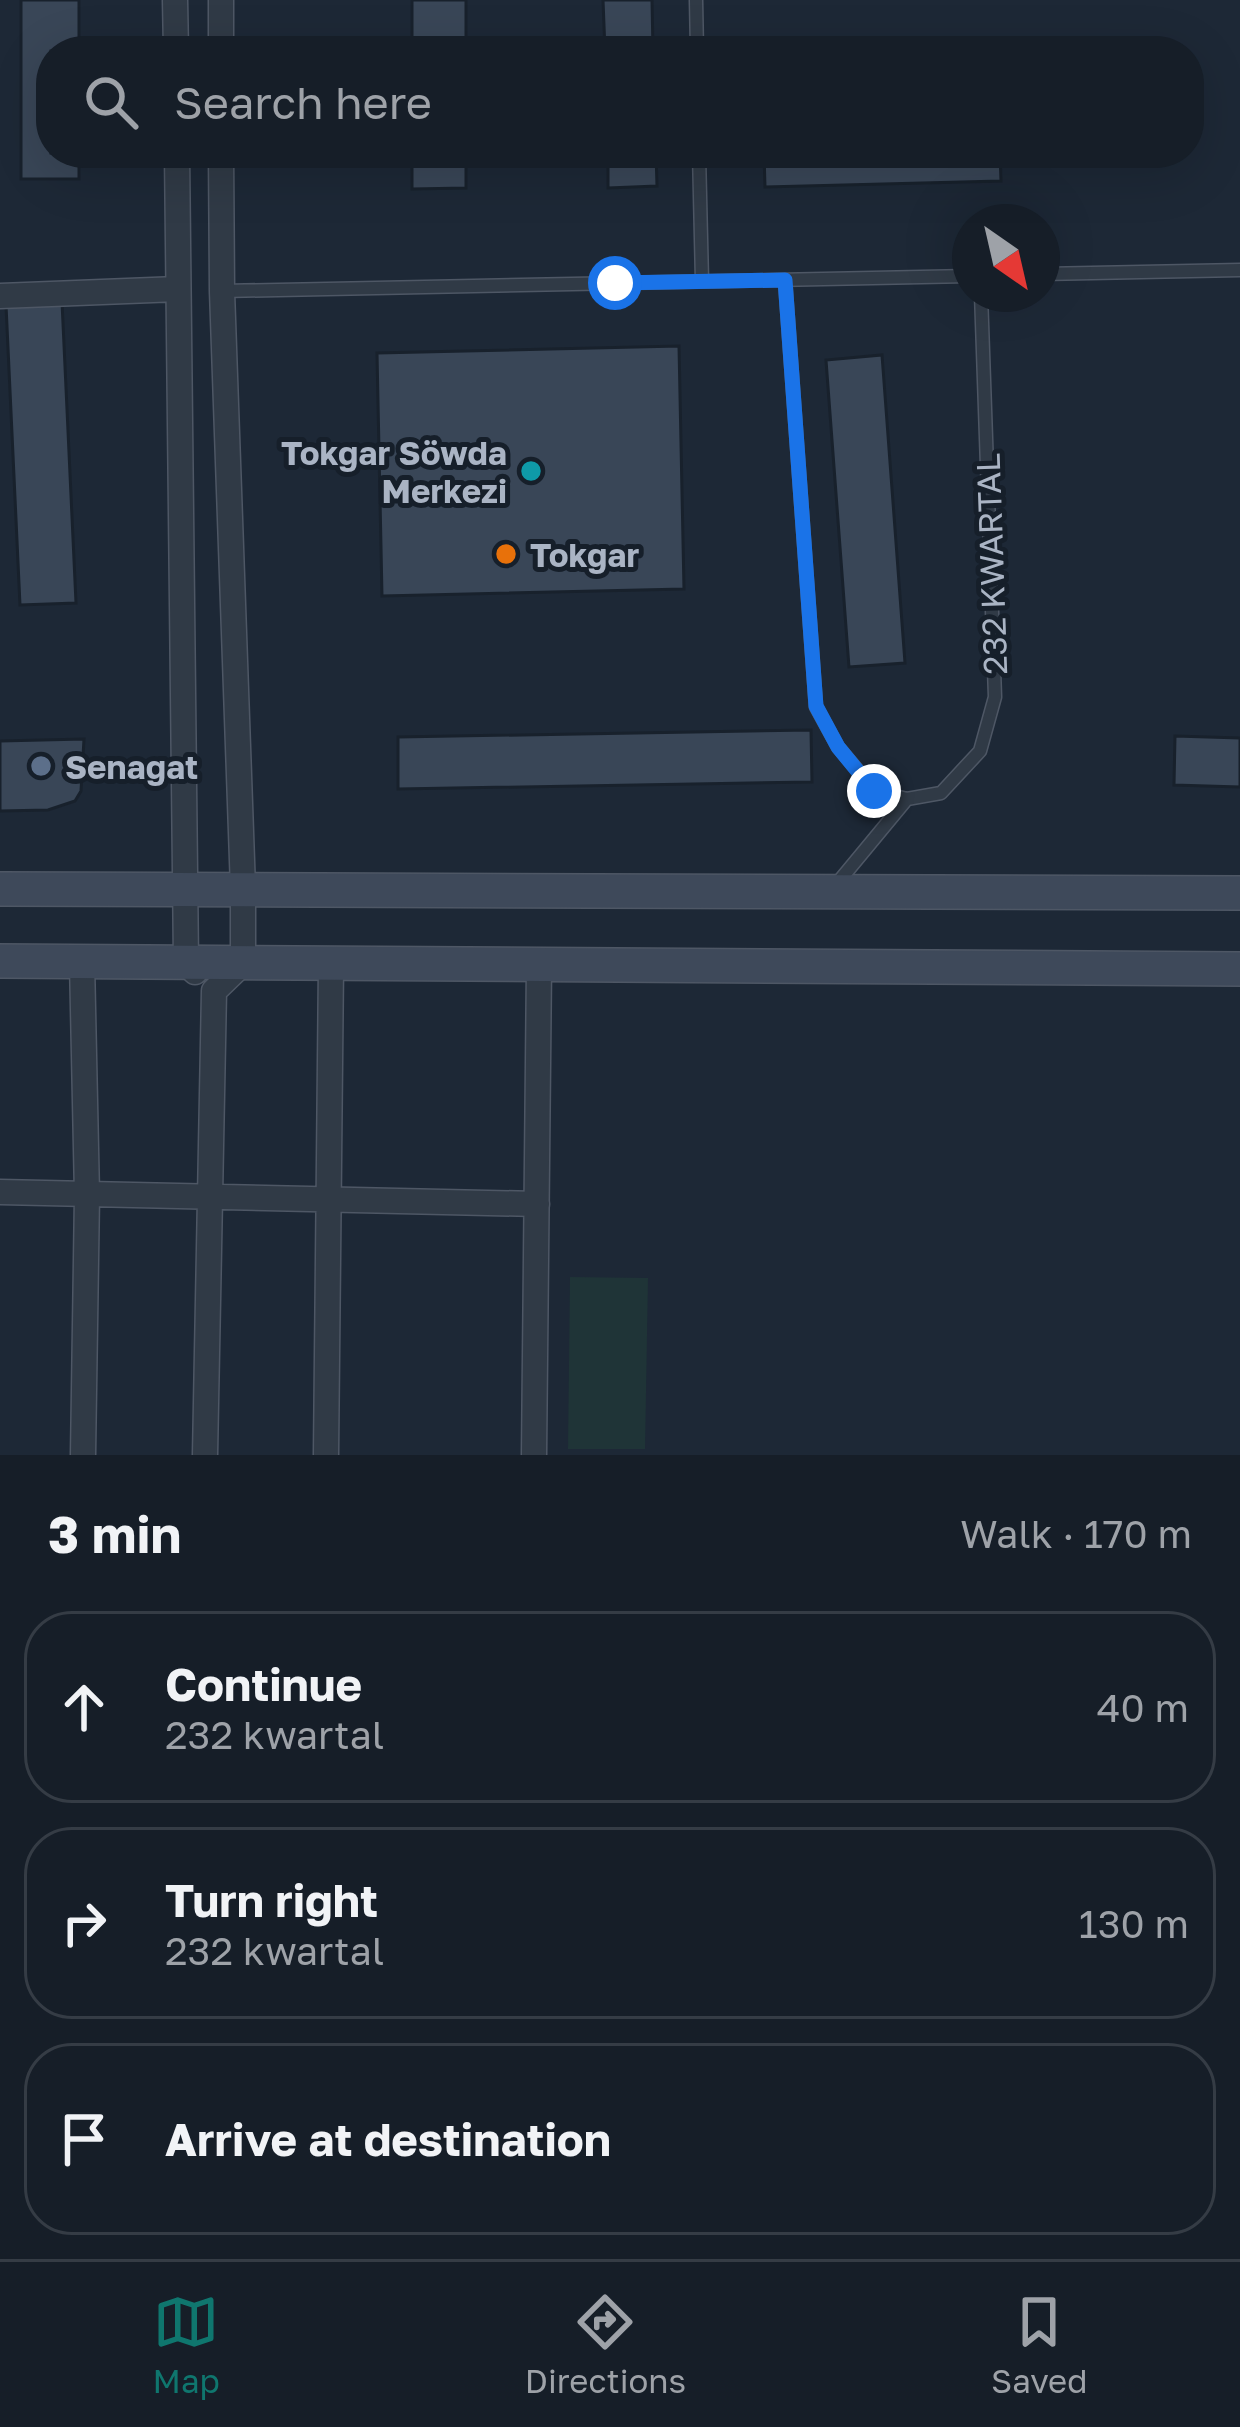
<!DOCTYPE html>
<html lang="en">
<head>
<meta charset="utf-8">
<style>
  :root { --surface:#161e28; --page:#232b34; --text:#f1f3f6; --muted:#9ea2a8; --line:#353c45; --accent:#0f766e }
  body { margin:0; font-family:"Golos Text",sans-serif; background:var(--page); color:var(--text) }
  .compass { position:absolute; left:952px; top:204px; width:108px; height:108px; border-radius:50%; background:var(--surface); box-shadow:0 12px 48px #0002; rotate:146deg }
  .stop { position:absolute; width:36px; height:36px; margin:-27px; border:9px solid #1a73e8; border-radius:50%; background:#fff }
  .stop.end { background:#1a73e8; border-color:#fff; box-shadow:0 3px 12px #0008 }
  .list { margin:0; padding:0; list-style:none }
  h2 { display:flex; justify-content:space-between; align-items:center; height:156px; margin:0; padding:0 48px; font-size:51px }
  h2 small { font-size:39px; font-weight:400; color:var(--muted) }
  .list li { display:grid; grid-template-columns:78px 1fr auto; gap:36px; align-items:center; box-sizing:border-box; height:192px; margin:0 24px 24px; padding:0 24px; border:3px solid var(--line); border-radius:48px }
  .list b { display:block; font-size:45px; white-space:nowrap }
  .list p { margin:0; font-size:39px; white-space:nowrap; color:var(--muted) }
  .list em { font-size:39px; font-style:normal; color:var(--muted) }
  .icon { flex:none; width:66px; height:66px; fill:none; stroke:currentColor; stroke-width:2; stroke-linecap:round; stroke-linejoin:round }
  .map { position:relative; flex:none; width:1240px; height:1455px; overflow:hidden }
  .search { position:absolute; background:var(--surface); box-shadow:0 12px 48px #0002; left:36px; right:36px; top:36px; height:132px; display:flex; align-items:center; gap:30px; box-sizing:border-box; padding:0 42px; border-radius:48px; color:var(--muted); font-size:45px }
  .sheet { height:804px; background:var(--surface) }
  nav { display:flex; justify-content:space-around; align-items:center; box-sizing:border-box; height:168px; border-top:3px solid var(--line); background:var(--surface); font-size:33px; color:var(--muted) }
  nav a { display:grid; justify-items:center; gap:6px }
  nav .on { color:var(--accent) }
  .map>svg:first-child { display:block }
</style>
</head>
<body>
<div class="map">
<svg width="1240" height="1455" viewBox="0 0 1240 1455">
  <rect width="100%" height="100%" fill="#1d2836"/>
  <path fill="#1f3437" d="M570,1277L648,1278L645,1449H568Z"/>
  <path fill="#394657" stroke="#18212c" stroke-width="3" d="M21,0H79V51H51V153H79V179H21Z
    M412,0H466V51H412Z
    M603,0H652L653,51H605Z
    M412,153H466V188L412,189Z
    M608,153H656L657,186L608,188Z
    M764,153H1000L1001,181L765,187Z
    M62,302L76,603L20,605L6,305Z
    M679,346L684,589L382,596L377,353Z
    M882,355L905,663L849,667L826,360Z
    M811,730L812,782L398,789V737Z
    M1175,736L1240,738V787L1174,785Z
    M84,739L81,791L75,801L48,810L0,811V741Z"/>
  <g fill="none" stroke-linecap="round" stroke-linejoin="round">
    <defs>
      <path id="service" d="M696,0L697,51
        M699,153L702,281
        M1042,274L1240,270
        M785,280L816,707L838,747L875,791L907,799L941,793L980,751L995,697L981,294
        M223,291L970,276
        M835,886L907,799"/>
      <path id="minor" d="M175,0L176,51
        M221,0V51
        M177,153L186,963L195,972
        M0,296L178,289
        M82,962L87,1195L83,1455
        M0,1192L537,1204
        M205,1455L214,991L243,963V889L222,291L221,153
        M326,1455L331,964
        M534,1455L539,965"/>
      <path id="secondary" d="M0,889L1240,893
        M0,961L1240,969"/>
    </defs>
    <use href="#service" stroke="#4e5765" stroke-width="15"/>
    <use href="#minor" stroke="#4e5765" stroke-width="27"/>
    <use href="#secondary" stroke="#4e5765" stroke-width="36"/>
    <use href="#service" stroke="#303a46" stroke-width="12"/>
    <use href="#minor" stroke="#303a46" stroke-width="24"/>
    <use href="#secondary" stroke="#3e495a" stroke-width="33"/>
  </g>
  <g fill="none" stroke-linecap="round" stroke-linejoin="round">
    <path stroke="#1a73e8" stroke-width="15" d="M615,283L785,280L816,706L838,747L874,791"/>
  </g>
  <circle fill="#0f9aa8" stroke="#161f2a" stroke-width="4.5" cx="531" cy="471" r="12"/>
  <circle fill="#e8710a" stroke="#161f2a" stroke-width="4.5" cx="506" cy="554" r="12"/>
  <circle fill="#5c6f8a" stroke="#161f2a" stroke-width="4.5" cx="41" cy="766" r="12"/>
  <g text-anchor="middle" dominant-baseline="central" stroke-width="10" stroke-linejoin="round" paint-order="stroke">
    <g font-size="33" font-weight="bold" fill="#aab4c4" stroke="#161f2a" text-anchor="start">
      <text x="507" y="452" text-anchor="end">Tokgar Söwda<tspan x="507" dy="38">Merkezi</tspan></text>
      <text x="530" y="554">Tokgar</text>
      <text x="65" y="766">Senagat</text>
    </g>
    <g font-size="33" fill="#aab4c4" stroke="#161f2a">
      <text transform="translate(991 564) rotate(-92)">232 KWARTAL</text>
    </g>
  </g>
</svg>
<svg class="compass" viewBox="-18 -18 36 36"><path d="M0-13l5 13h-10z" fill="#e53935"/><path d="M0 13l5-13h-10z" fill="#9ea2a8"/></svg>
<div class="stop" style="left:615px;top:283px"></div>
<div class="stop end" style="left:874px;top:791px"></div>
<div class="search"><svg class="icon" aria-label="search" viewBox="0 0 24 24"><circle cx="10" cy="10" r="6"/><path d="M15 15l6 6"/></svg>Search here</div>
</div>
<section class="sheet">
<h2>3 min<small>Walk · 170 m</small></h2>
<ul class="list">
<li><svg class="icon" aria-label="ahead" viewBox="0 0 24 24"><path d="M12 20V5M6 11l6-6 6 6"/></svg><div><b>Continue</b><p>232 kwartal</p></div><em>40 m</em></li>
<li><svg class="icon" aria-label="right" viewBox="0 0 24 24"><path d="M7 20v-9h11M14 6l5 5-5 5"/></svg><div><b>Turn right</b><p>232 kwartal</p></div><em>130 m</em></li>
<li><svg class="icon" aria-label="arrive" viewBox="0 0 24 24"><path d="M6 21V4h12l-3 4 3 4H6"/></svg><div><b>Arrive at destination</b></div></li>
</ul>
</section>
<nav>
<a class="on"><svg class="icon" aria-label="map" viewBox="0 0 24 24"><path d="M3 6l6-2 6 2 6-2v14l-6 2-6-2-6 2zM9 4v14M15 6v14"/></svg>Map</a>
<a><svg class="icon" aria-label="directions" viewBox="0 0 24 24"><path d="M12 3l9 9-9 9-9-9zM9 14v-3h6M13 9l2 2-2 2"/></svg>Directions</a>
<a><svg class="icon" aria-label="saved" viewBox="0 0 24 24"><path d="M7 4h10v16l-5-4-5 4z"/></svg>Saved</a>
</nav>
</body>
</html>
